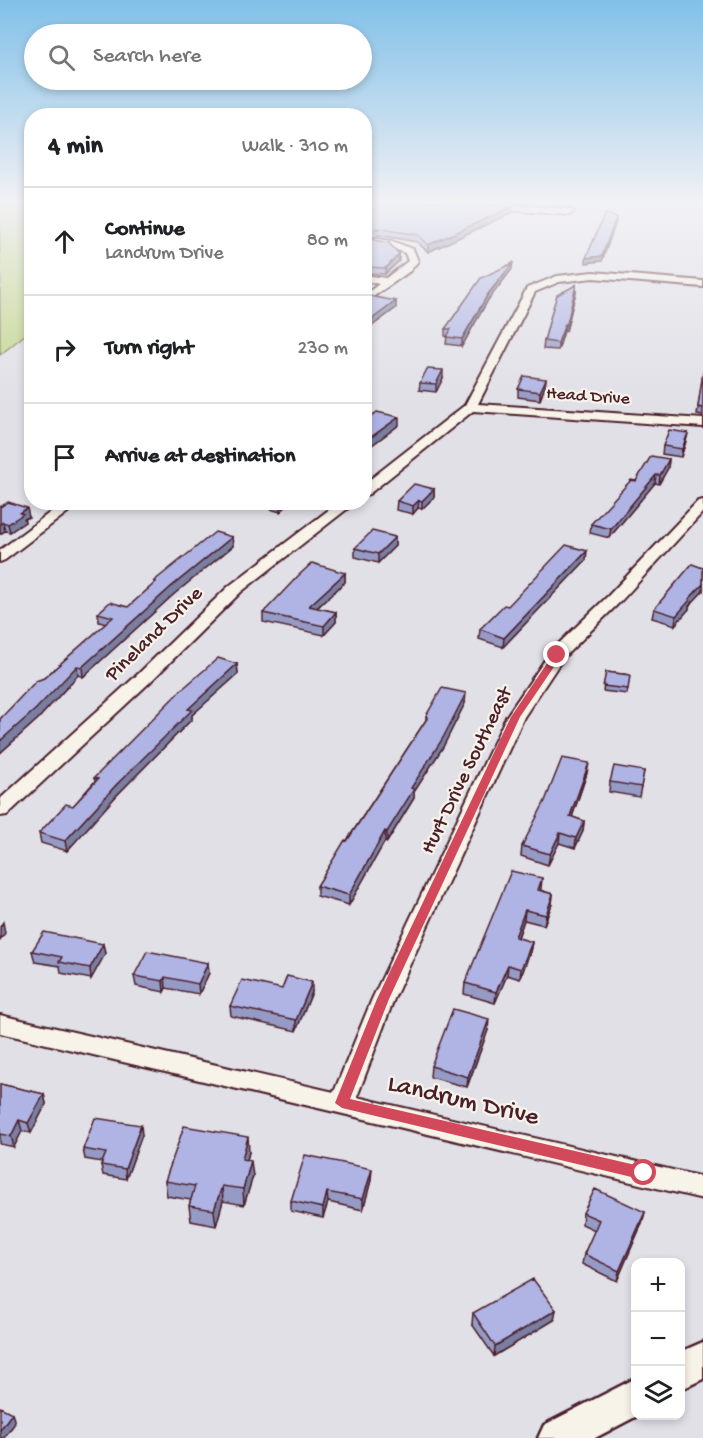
<!DOCTYPE html>
<html lang="en">
<head>
<meta charset="utf-8">
<style>
  :root { --surface:#fff; --page:#f2f2f2; --text:#202124; --muted:#757577; --line:#e0e0e0 }
  body { margin:0; font-family:"Gochi Hand",sans-serif; background:var(--page); color:var(--text) }
  .controls { position:absolute; right:18px; bottom:18px; display:grid; overflow:hidden; border-radius:12px; box-shadow:0 3px 9px #0003 }
  .controls button { width:54px; height:54px; display:grid; place-items:center; padding:0; border:0; border-bottom:2px solid var(--line); background:var(--surface); color:var(--text); font:30px sans-serif }
  .stop { position:absolute; width:18px; height:18px; margin:-14px; border:4px solid #d1495b; border-radius:50%; background:#fff }
  .stop.end { background:#d1495b; border-color:#fff; box-shadow:0 2px 6px #0008 }
  .list { margin:0; padding:0; list-style:none }
  h2 { display:flex; justify-content:space-between; align-items:center; height:78px; margin:0; padding:0 24px; font-size:26px }
  h2 small { font-size:20px; font-weight:400; color:var(--muted) }
  .list li { display:grid; grid-template-columns:39px 1fr auto; gap:18px; align-items:center; box-sizing:border-box; height:108px; padding:0 24px; border-top:2px solid var(--line) }
  .list b { display:block; font-size:22px; white-space:nowrap }
  .list p { margin:0; font-size:20px; white-space:nowrap; color:var(--muted) }
  .list em { font-size:20px; font-style:normal; color:var(--muted) }
  .icon { flex:none; width:33px; height:33px; fill:none; stroke:currentColor; stroke-width:2; stroke-linecap:round; stroke-linejoin:round }
  .map { position:relative; flex:none; width:703px; height:1438px; overflow:hidden }
  .search { position:absolute; background:var(--surface); box-shadow:0 3px 9px #0003; left:24px; top:24px; width:348px; height:66px; display:flex; align-items:center; gap:15px; box-sizing:border-box; padding:0 21px; border-radius:33px; color:var(--muted); font-size:22px }
  .panel { position:absolute; background:var(--surface); box-shadow:0 3px 9px #0003; left:24px; top:108px; width:348px; height:402px; border-radius:24px }
  .map>svg:first-child { display:block }
</style>
</head>
<body>
<div class="map">
<svg width="703" height="1438" viewBox="0 0 703 1438">
  <rect width="100%" height="100%" fill="#e1e0e7"/>
  <filter id="ink" filterUnits="userSpaceOnUse"><feTurbulence type="fractalNoise" baseFrequency=".0167" numOctaves="2"/><feDisplacementMap in="SourceGraphic" scale="12" xChannelSelector="R" yChannelSelector="G"/><feConvolveMatrix kernelMatrix="1 2 1 2 8 2 1 2 1" color-interpolation-filters="sRGB"/></filter>
  <g filter="url(#ink)">
    <path fill="#c2d68c" stroke="#867a5c" stroke-width="1.5" d="M0,201H31L32,329L0,355Z"/>
    <g fill="none" stroke-linecap="round" stroke-linejoin="round">
      <path stroke="#6f8a9c" stroke-width="3" d="M0,273V285"/>
      <defs>
        <path id="minor" d="M489,203L569,209L574,212L569,215L486,208V204Z
          M364,237L392,241L413,249L418,261L410,271L364,303V295L379,284L364,281V275L386,278L408,261L405,253L390,247L364,243Z
          M593,272L703,281V287L593,278L559,282L535,292L478,404L703,419V427L473,411L369,494L364,495V484L465,405L527,288L557,276Z
          M703,500V512L621,601L563,658L524,717L394,999L357,1097L703,1177V1199L0,1033V1015L334,1092L372,999L506,717L551,651L609,595L698,501Z
          M64,502H81L5,560L0,562V550Z
          M339,502H356L241,592L148,684L7,815L0,816V799L136,676L229,586Z"/>
        <path id="tertiary" d="M703,1342V1379L680,1390V1352Z
          M636,1378L637,1416L595,1438H538L544,1425Z"/>
      </defs>
      <use href="#minor" stroke="#4a1f2b" stroke-width="4"/>
      <use href="#tertiary" stroke="#4a1f2b" stroke-width="5"/>
      <use href="#minor" fill="#f7f3e8" fill-rule="evenodd"/>
      <use href="#tertiary" fill="#f7f3e8" fill-rule="evenodd"/>
    </g>
    <path fill="#969bc5" stroke="#4a1f2b" stroke-width="1.5" d="M364,201L512,207L511,213L428,252L417,242L378,235V237L364,235Z
      M498,201H536L531,204Z
      M364,238L399,254V261L385,274L364,273Z
      M512,269L488,300L462,346L446,344L447,336H445V329Z
      M576,285V292L566,331H564L558,350L543,349L544,341Z
      M703,372V416L697,415Z
      M443,378L436,392L419,390L420,383Z
      M546,379L545,386L540,400L518,397V389Z
      M688,433L686,441L681,457L662,454L663,446Z
      M669,459L668,468L659,484L655,483L609,538L590,533L591,524L636,481Z
      M32,473V486L27,485L26,477Z
      M434,489V497L422,509L418,508L413,514L396,510L397,501Z
      M260,502H291L280,512L260,506Z
      M0,507L29,517L24,519L25,522L10,532L5,531L0,534Z
      M232,537L233,546L173,595L83,677L78,675L38,719L0,753V719L44,678L106,624L99,622L98,613L128,607L154,584V581Z
      M395,537V546L378,563L355,557V548Z
      M586,560L503,647L479,639L480,629Z
      M703,568V591L689,606V609L675,625L652,618L654,609Z
      M345,573V582L317,608L336,612V622L324,635L263,622V613Z
      M237,664L238,674L192,715V719L117,795L67,851L41,843L39,833L73,806L95,781L94,778Z
      M606,672L630,675L627,694L603,691Z
      M465,703L443,747L414,792V798L387,842L385,841L349,905L317,896V886L426,720V716Z
      M644,771L639,797L609,792L610,782Z
      M587,773L572,817L584,821L583,831L575,848L559,843L548,865L521,856L522,846Z
      M542,878L540,890L553,894L552,904L544,925L524,920L518,938L532,942L530,952L520,979L507,975L495,1003L464,994L465,983Z
      M103,944L105,954L91,979L61,973L60,966L35,962L32,951Z
      M209,973L199,994L166,988L164,992L136,986L134,976Z
      M312,992L296,1031L231,1016L230,1006Z
      M488,1030L467,1087L430,1077L431,1066Z
      M0,1084L44,1094L46,1104L31,1133L22,1131L14,1147L0,1144Z
      M142,1135L126,1179L103,1175L101,1165L102,1162L85,1159L83,1149Z
      M249,1152L247,1160L253,1176L244,1205L223,1201L216,1226L191,1221L189,1206L191,1200L167,1196L165,1181Z
      M371,1180L363,1210L328,1202L323,1218L291,1211V1201Z
      M645,1212L642,1223L617,1281L582,1264L584,1254L595,1230L582,1224L583,1213Z
      M473,1313L554,1320L494,1356L472,1324Z"/>
    <path fill="#7a7ea0" stroke="#4a1f2b" stroke-width="1.5" d="M512,207L511,213L428,252V245Z
      M616,218V222L602,261L586,263V258Z
      M399,254V261L385,274L386,268Z
      M513,263L512,269L488,300L462,346V339L488,294Z
      M367,277V284L364,291V284Z
      M576,285V292L566,331L567,324Z
      M396,301V308L364,332V325Z
      M565,324L564,331L558,350V343Z
      M443,370V378L436,392V384Z
      M546,379L545,386L540,400V392Z
      M399,417V425L364,451V442Z
      M688,433L686,441L681,457L682,449Z
      M669,459L668,468L659,484L660,475Z
      M656,475L655,483L609,538L611,529Z
      M434,489V497L422,509V501Z
      M419,500L418,508L413,514V506Z
      M280,502H291L280,512Z
      M27,508L29,517L24,519L25,522L10,532L8,524L20,513Z
      M3,522L5,531L0,534V524Z
      M232,537L233,546L173,595L83,677L82,667L172,586Z
      M395,537V546L378,563V554Z
      M587,551L586,560L503,647L504,638Z
      M345,573V582L309,615V606Z
      M703,584V591L689,606V609L675,625L676,616L689,599Z
      M336,612V622L324,635V626Z
      M237,664L238,674L192,715V719L117,795L67,851L65,841L116,785L188,709Z
      M77,666L78,675L38,719L0,753V741Z
      M466,693L465,703L443,747L414,792V798L387,842V832L411,788Z
      M589,763L587,773L569,826L570,816Z
      M584,821L583,831L575,848L576,838Z
      M385,831V841L349,905V895Z
      M560,833L559,843L548,865L550,854Z
      M542,878L541,889L536,900L538,890Z
      M553,894L552,904L544,925L546,915Z
      M525,910L524,920L514,948L515,937Z
      M3,922L5,933L0,940V927Z
      M532,942L530,952L520,979L521,969Z
      M103,944L105,954L91,979L90,968Z
      M208,963L209,973L199,994L198,984Z
      M508,965L507,975L495,1003L496,992Z
      M165,977L166,988L164,992L163,981Z
      M312,982V992L296,1031V1020Z
      M489,1019L488,1030L467,1087L468,1077Z
      M44,1094L46,1104L31,1133L28,1123Z
      M19,1120L22,1131L14,1147L11,1136Z
      M141,1125L142,1135L126,1179L125,1169Z
      M248,1137L249,1152L243,1175L242,1159Z
      M251,1161L253,1176L244,1205L243,1189Z
      M372,1169L371,1180L363,1210V1199Z
      M222,1186L223,1201L216,1226L214,1210Z
      M327,1192L328,1202L323,1218V1208Z
      M645,1212L642,1223L617,1281L619,1271Z
      M556,1310L554,1320L494,1356L495,1346Z
      M12,1413L15,1423L4,1438H0V1430Z"/>
    <path fill="#afb4e5" stroke="#4a1f2b" stroke-width="1.5" d="M364,201H441L512,207L428,245L418,235L376,228L378,230L364,229Z
      M605,213L616,218L602,256L586,258Z
      M364,238L389,243L399,254L386,268L364,267Z
      M513,263L488,294L462,339L447,337L451,329H445L481,278Z
      M576,285L567,324H565L558,343L544,341L552,311L557,295Z
      M369,296L396,301L364,325V298Z
      M427,369L443,370L436,384L420,383Z
      M703,372V408L698,407Z
      M524,376L546,379L540,392L518,389Z
      M377,412L399,417L364,442V421Z
      M669,430L688,433L682,449L663,446Z
      M651,456L669,459L660,475H656L611,529L591,524L631,480L636,481Z
      M32,473V478L26,477Z
      M414,484L434,489L422,501L419,500L413,506L397,501Z
      M8,502L27,508L20,513L23,514L8,524L3,522L0,524V507Z
      M372,531L395,537L378,554L355,548Z
      M215,532L232,537L172,586L82,667L77,666L36,709L0,741V719L36,681L44,678L113,617L98,613L110,602L128,607L156,582L154,581Z
      M566,545L587,551L504,638L480,629L504,605L508,606Z
      M312,563L345,573L309,606L336,612L324,626L263,613L298,576Z
      M692,564L703,568V584L689,599L690,600L676,616L654,609Z
      M218,658L237,664L188,709L192,710L116,785L65,841L39,833L66,804L73,806L98,779L94,778L179,692Z
      M606,672L630,675L628,689L603,686Z
      M442,688L466,693L443,738L411,788L414,789L387,832L385,831L349,895L317,886L345,840L347,841L428,717L426,716Z
      M562,758L589,763L570,816L584,821L576,838L560,833L550,854L522,846L545,801Z
      M614,766L644,771L641,787L610,782Z
      M511,871L542,878L538,890L553,894L546,915L525,910L515,937L532,942L521,969L508,965L496,992L465,983Z
      M44,932L103,944L90,968L59,962L62,957L32,951Z
      M147,951L208,963L198,984L165,977L163,981L134,976Z
      M287,976L312,982L296,1020L230,1006L242,980L282,989Z
      M453,1009L489,1019L468,1077L431,1066Z
      M0,1084L44,1094L28,1123L19,1120L11,1136L0,1134Z
      M95,1118L141,1125L125,1169L101,1165L106,1153L83,1149Z
      M184,1126L248,1137L242,1159L251,1161L243,1189L222,1186L214,1210L189,1206L195,1186L165,1181Z
      M305,1155L372,1169L363,1199L327,1192L323,1208L291,1201Z
      M595,1189L645,1212L619,1271L584,1254L599,1220L583,1213Z
      M533,1279L556,1310L495,1346L473,1313Z
      M0,1407L12,1413L0,1430Z"/>
  </g>
  <linearGradient id="sky" x2="0" y2="1"><stop stop-color="#81c0e8"/><stop offset="0.5" stop-color="#f2f1f4"/><stop offset="1" stop-color="#f2f1f4" stop-opacity="0"/></linearGradient>
  <rect width="703" height="403" fill="url(#sky)"/>
  <path fill="#d1495b" d="M557,652L562,655L520,717L389,999L350,1099L644,1167L649,1169L651,1173L649,1178L644,1180L342,1108L335,1103L377,999L511,717L554,653Z"/>
  <g text-anchor="middle" dominant-baseline="central" stroke-width="4.5" stroke-linejoin="round" paint-order="stroke">
    <g font-size="18" fill="#4a1f2b" stroke="#f7f3e8">
      <text transform="translate(588 397) rotate(4)">Head Drive</text>
    </g>
    <g font-size="21" fill="#4a1f2b" stroke="#f7f3e8">
      <text transform="translate(155 635) rotate(-44)">Pineland Drive</text>
      <text transform="translate(468 771) rotate(-64)">Hurt Drive Southeast</text>
    </g>
    <g font-size="26" fill="#4a1f2b" stroke="#f7f3e8">
      <text transform="translate(463 1102) rotate(13)">Landrum Drive</text>
    </g>
  </g>
</svg>
<div class="controls">
<button>+</button>
<button>−</button>
<button><svg class="icon" aria-label="layers" viewBox="0 0 24 24"><path d="M12 4l9 5-9 5-9-5zM3 14l9 5 9-5"/></svg></button>
</div>
<div class="stop" style="left:644px;top:1173px"></div>
<div class="stop end" style="left:557px;top:655px"></div>
<div class="search"><svg class="icon" aria-label="search" viewBox="0 0 24 24"><circle cx="10" cy="10" r="6"/><path d="M15 15l6 6"/></svg>Search here</div>
<section class="panel">
<h2>4 min<small>Walk · 310 m</small></h2>
<ul class="list">
<li><svg class="icon" aria-label="ahead" viewBox="0 0 24 24"><path d="M12 20V5M6 11l6-6 6 6"/></svg><div><b>Continue</b><p>Landrum Drive</p></div><em>80 m</em></li>
<li><svg class="icon" aria-label="right" viewBox="0 0 24 24"><path d="M7 20v-9h11M14 6l5 5-5 5"/></svg><div><b>Turn right</b></div><em>230 m</em></li>
<li><svg class="icon" aria-label="arrive" viewBox="0 0 24 24"><path d="M6 21V4h12l-3 4 3 4H6"/></svg><div><b>Arrive at destination</b></div></li>
</ul>
</section>
</div>
</body>
</html>
